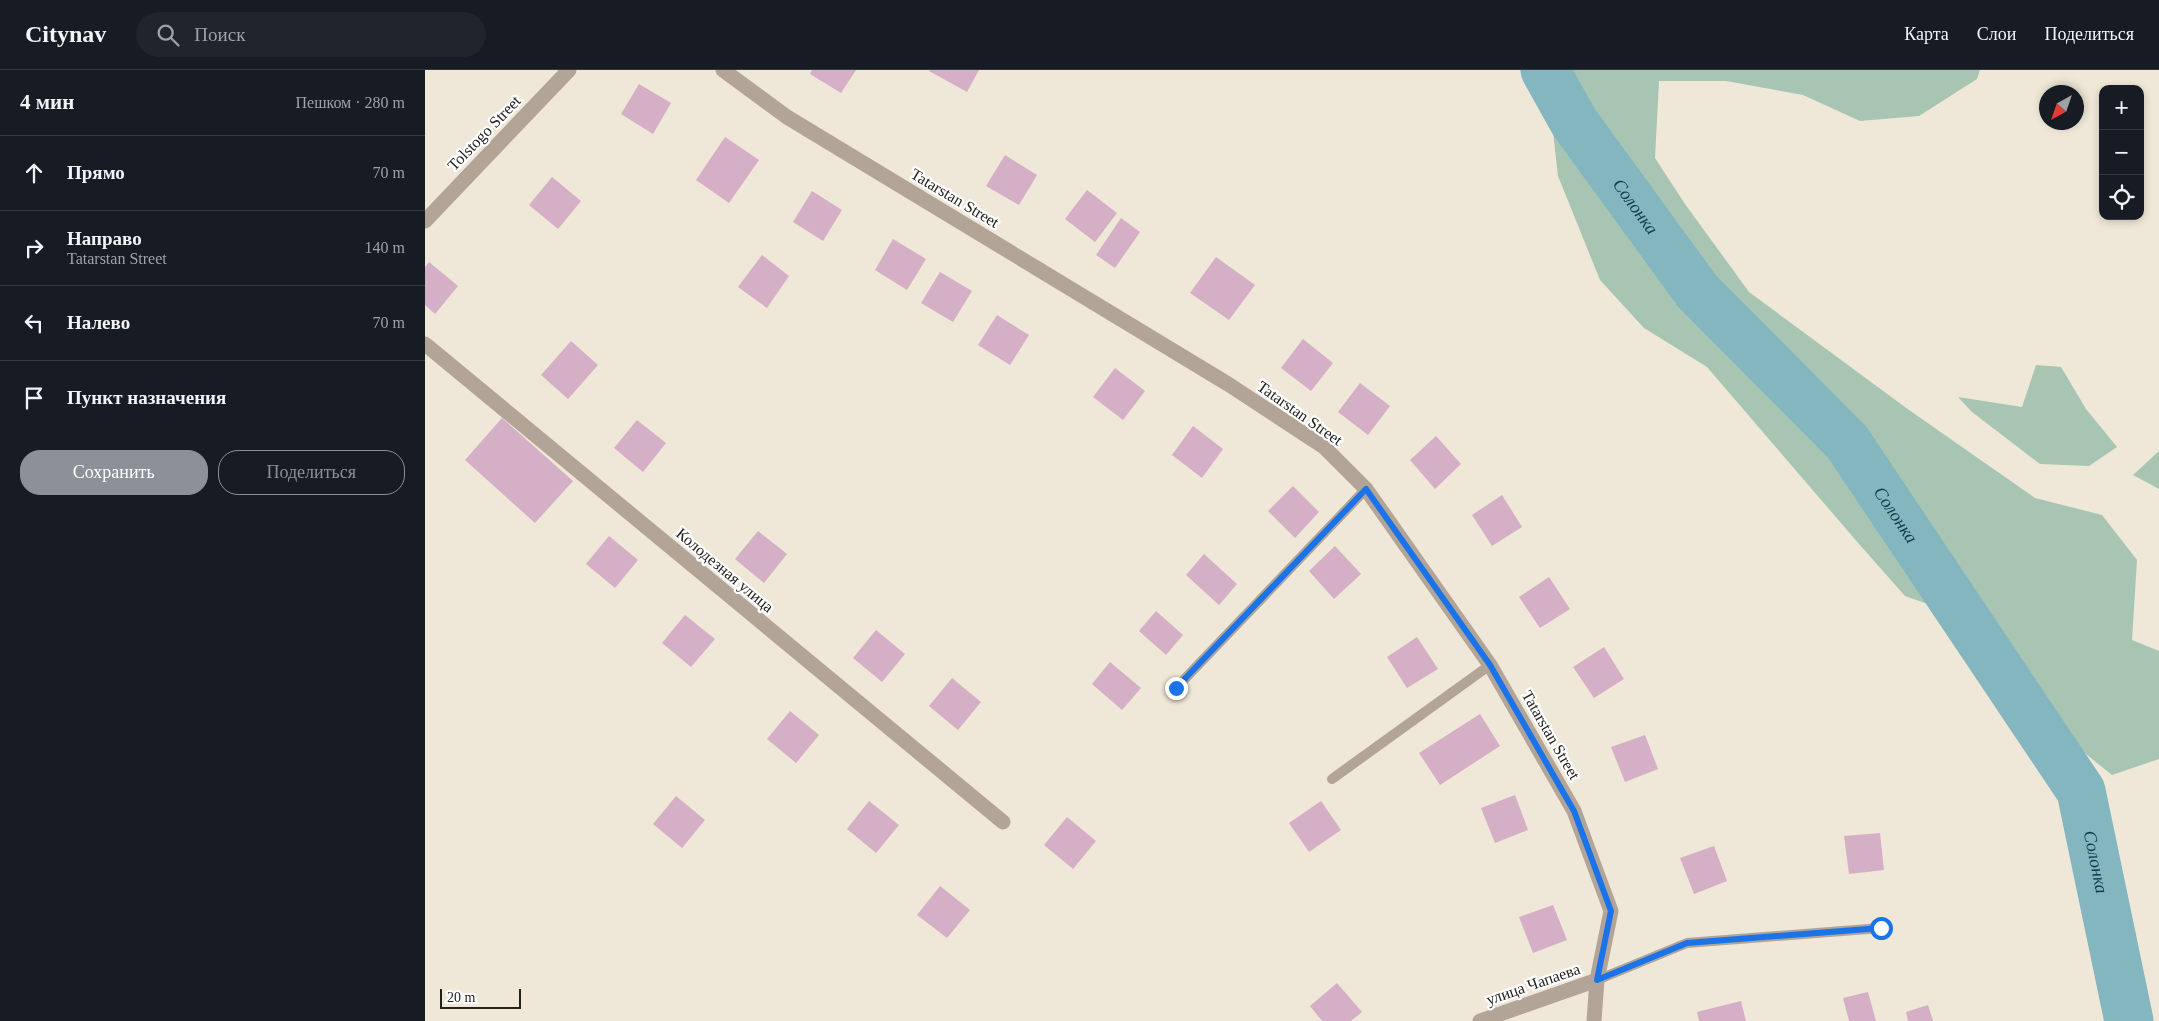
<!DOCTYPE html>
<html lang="ru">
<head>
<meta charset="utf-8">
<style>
  :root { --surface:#171b24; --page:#20242c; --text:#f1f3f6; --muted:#9ea1a6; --line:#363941; --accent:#8c9099 }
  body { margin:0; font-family:"Times New Roman",serif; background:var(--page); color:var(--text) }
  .controls { position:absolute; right:15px; top:15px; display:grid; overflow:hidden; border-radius:10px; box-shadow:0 2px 8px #0003 }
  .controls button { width:45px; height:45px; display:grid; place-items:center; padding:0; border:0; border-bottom:1px solid var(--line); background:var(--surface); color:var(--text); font:25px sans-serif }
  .compass { position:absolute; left:1614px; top:15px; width:45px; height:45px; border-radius:50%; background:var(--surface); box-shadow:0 2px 8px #0003; rotate:220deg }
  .scale { position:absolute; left:15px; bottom:12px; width:81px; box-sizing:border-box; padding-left:5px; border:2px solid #24211c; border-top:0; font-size:14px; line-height:18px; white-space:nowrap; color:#24211c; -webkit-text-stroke:4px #fff; paint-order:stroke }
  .stop { position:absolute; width:15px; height:15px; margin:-11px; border:4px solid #1a73e8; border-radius:50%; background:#fff }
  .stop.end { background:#1a73e8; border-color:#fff; box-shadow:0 1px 5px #0008 }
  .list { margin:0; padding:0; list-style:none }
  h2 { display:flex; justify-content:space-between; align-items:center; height:65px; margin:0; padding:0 20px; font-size:21px }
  h2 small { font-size:16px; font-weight:400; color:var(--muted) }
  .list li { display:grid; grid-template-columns:32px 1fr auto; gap:15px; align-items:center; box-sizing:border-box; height:75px; padding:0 20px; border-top:1px solid var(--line) }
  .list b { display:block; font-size:19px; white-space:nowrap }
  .list p { margin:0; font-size:16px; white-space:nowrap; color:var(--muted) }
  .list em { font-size:16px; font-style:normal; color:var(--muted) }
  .actions { display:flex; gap:10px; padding:15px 20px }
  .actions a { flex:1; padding:11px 0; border:1px solid var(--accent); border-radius:20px; text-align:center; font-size:18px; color:var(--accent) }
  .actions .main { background:var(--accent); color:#fff }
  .icon { flex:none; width:28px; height:28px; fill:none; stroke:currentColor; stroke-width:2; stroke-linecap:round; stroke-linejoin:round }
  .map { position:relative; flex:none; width:1734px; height:951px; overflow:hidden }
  header { display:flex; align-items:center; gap:30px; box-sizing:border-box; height:70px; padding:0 25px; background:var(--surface); border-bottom:1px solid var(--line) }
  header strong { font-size:24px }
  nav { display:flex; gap:28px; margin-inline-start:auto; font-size:18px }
  .search { width:350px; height:45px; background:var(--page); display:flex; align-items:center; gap:12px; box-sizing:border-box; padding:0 18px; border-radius:28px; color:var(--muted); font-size:19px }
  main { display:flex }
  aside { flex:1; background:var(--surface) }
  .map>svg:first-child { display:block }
</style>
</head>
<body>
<header>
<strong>Citynav</strong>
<div class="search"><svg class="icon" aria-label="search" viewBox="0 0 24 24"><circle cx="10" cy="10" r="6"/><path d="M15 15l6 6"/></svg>Поиск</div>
<nav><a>Карта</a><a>Слои</a><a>Поделиться</a></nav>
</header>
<main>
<aside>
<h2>4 мин<small>Пешком · 280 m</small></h2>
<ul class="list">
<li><svg class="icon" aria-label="ahead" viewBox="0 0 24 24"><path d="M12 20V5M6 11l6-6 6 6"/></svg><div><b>Прямо</b></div><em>70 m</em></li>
<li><svg class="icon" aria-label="right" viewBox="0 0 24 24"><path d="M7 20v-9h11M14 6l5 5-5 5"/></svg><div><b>Направо</b><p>Tatarstan Street</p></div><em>140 m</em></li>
<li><svg class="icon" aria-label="left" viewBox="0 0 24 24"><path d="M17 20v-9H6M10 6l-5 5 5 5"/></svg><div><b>Налево</b></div><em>70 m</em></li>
<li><svg class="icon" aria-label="arrive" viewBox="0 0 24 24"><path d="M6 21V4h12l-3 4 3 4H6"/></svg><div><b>Пункт назначения</b></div></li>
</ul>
<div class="actions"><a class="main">Сохранить</a><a>Поделиться</a></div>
</aside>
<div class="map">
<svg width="1734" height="951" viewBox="0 0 1734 951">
  <rect width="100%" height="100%" fill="#efe7d7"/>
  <path fill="#a8c5b3" d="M1121,0H1555L1552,9L1494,46L1435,51L1378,25L1301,11H1234L1230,88L1260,134L1324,222L1484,340L1610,428L1677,445L1712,490L1707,570L1734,581V689L1687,705L1605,639L1568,557L1480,526L1434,474L1282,297L1219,258L1175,210L1133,106Z
    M1611,295L1636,297L1661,339L1692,377L1664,396L1615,394L1547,342L1533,327L1597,337Z
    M1734,381V419L1708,405Z"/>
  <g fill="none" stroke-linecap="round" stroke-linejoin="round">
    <path stroke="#83b6be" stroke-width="49" id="s1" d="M1120,0L1149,52L1272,221L1422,372L1656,721L1704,951"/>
  </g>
  <path fill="#d5afc6" d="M387,0H431L416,23L385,4Z
    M505,0H554L542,22L504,1Z
    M214,14L246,33L228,64L196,44Z
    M300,67L334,90L304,133L271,110Z
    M580,85L612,105L594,135L561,116Z
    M127,107L156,131L133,159L104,135Z
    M662,120L692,143L670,172L640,149Z
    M387,121L417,140L398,171L368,152Z
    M696,148L715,162L690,198L671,185Z
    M468,169L501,189L482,220L450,200Z
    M337,185L364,206L342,238L313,217Z
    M791,187L830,215L804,250L765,223Z
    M4,192L33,216L10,244L0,235V197Z
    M515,202L547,221L528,252L496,233Z
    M572,245L604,265L585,295L553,275Z
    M878,269L908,293L886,321L856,298Z
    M146,271L173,295L143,329L116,305Z
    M690,298L720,321L698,350L668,327Z
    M935,313L965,336L943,365L913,342Z
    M77,348L148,411L110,453L40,390Z
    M212,350L241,373L218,402L189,378Z
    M768,356L798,379L777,408L747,385Z
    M1011,366L1036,394L1010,419L985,390Z
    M868,416L894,442L870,468L843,441Z
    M1077,425L1097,457L1067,476L1047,445Z
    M333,461L362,484L339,513L310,489Z
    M184,466L213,490L190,518L161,494Z
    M910,476L936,504L909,529L884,501Z
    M779,484L812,514L794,535L761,505Z
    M1124,507L1145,539L1115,558L1094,527Z
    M731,541L758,565L741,585L714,561Z
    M260,545L290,569L266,597L237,573Z
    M451,560L480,584L457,612L428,588Z
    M992,567L1013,599L982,618L962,587Z
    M1179,577L1199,609L1169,628L1148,597Z
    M685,592L716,618L697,640L667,614Z
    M527,608L556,632L533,660L504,636Z
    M365,641L394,665L371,693L342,669Z
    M1055,644L1075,676L1015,715L994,683Z
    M1220,665L1233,699L1200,712L1186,677Z
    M1090,725L1103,760L1070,773L1056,738Z
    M251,726L280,750L257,778L228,754Z
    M444,731L474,755L451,783L422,759Z
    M896,731L916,760L884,782L864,753Z
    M642,747L671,771L648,799L619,775Z
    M1455,763L1459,800L1424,804L1419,766Z
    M1289,776L1302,811L1269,824L1255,788Z
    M515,816L545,840L522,868L492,845Z
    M1128,835L1142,870L1108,883L1094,847Z
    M912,913L937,942L926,951H897L885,936Z
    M1443,922L1451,951H1424L1418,928Z
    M1316,931L1321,951H1274L1272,942Z
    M1503,935L1508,951H1483L1481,942Z"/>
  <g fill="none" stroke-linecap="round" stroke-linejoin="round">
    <path stroke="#b2a497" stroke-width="10" d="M751,618L941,419
      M907,709L1065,595
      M1172,910L1262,873L1456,858"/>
    <path stroke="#b2a497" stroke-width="15" d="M298,0L362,47L803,314L899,377L941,419L1065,595L1149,741L1186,841L1172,910L1169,951
      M0,151L144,0
      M0,274L578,752
      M1055,951L1172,910"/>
  </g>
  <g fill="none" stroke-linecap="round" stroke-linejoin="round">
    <path stroke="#1a73e8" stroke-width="6" d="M751,618L941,419L1065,595L1149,741L1186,841L1172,910L1262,873L1456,858"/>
  </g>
  <g text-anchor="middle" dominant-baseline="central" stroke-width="4.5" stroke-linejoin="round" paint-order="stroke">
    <g font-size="16" fill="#24211c" stroke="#fff">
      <text transform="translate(59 63) rotate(-46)">Tolstogo Street</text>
      <text transform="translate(530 128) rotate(31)">Tatarstan Street</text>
      <text transform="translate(875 343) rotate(35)">Tatarstan Street</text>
      <text transform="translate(300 500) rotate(40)">Колодезная улица</text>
      <text transform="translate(1126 665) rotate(60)">Tatarstan Street</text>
      <text transform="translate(1108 914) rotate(-19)">улица Чапаева</text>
    </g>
    <g font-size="18" font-style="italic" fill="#0f3f46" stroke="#fff">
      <text stroke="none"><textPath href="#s1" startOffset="164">Солонка</textPath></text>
      <text stroke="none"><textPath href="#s1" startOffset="569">Солонка</textPath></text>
      <text stroke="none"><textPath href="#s1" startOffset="974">Солонка</textPath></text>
    </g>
  </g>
</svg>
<div class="controls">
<button>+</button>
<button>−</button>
<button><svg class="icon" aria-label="locate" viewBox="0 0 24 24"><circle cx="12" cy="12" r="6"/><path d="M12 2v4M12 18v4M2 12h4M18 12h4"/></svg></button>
</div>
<svg class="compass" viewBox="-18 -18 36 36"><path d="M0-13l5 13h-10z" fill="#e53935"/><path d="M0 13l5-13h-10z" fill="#9ea1a6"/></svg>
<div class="scale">20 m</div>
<div class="stop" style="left:1456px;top:858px"></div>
<div class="stop end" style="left:751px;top:618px"></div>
</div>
</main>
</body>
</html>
